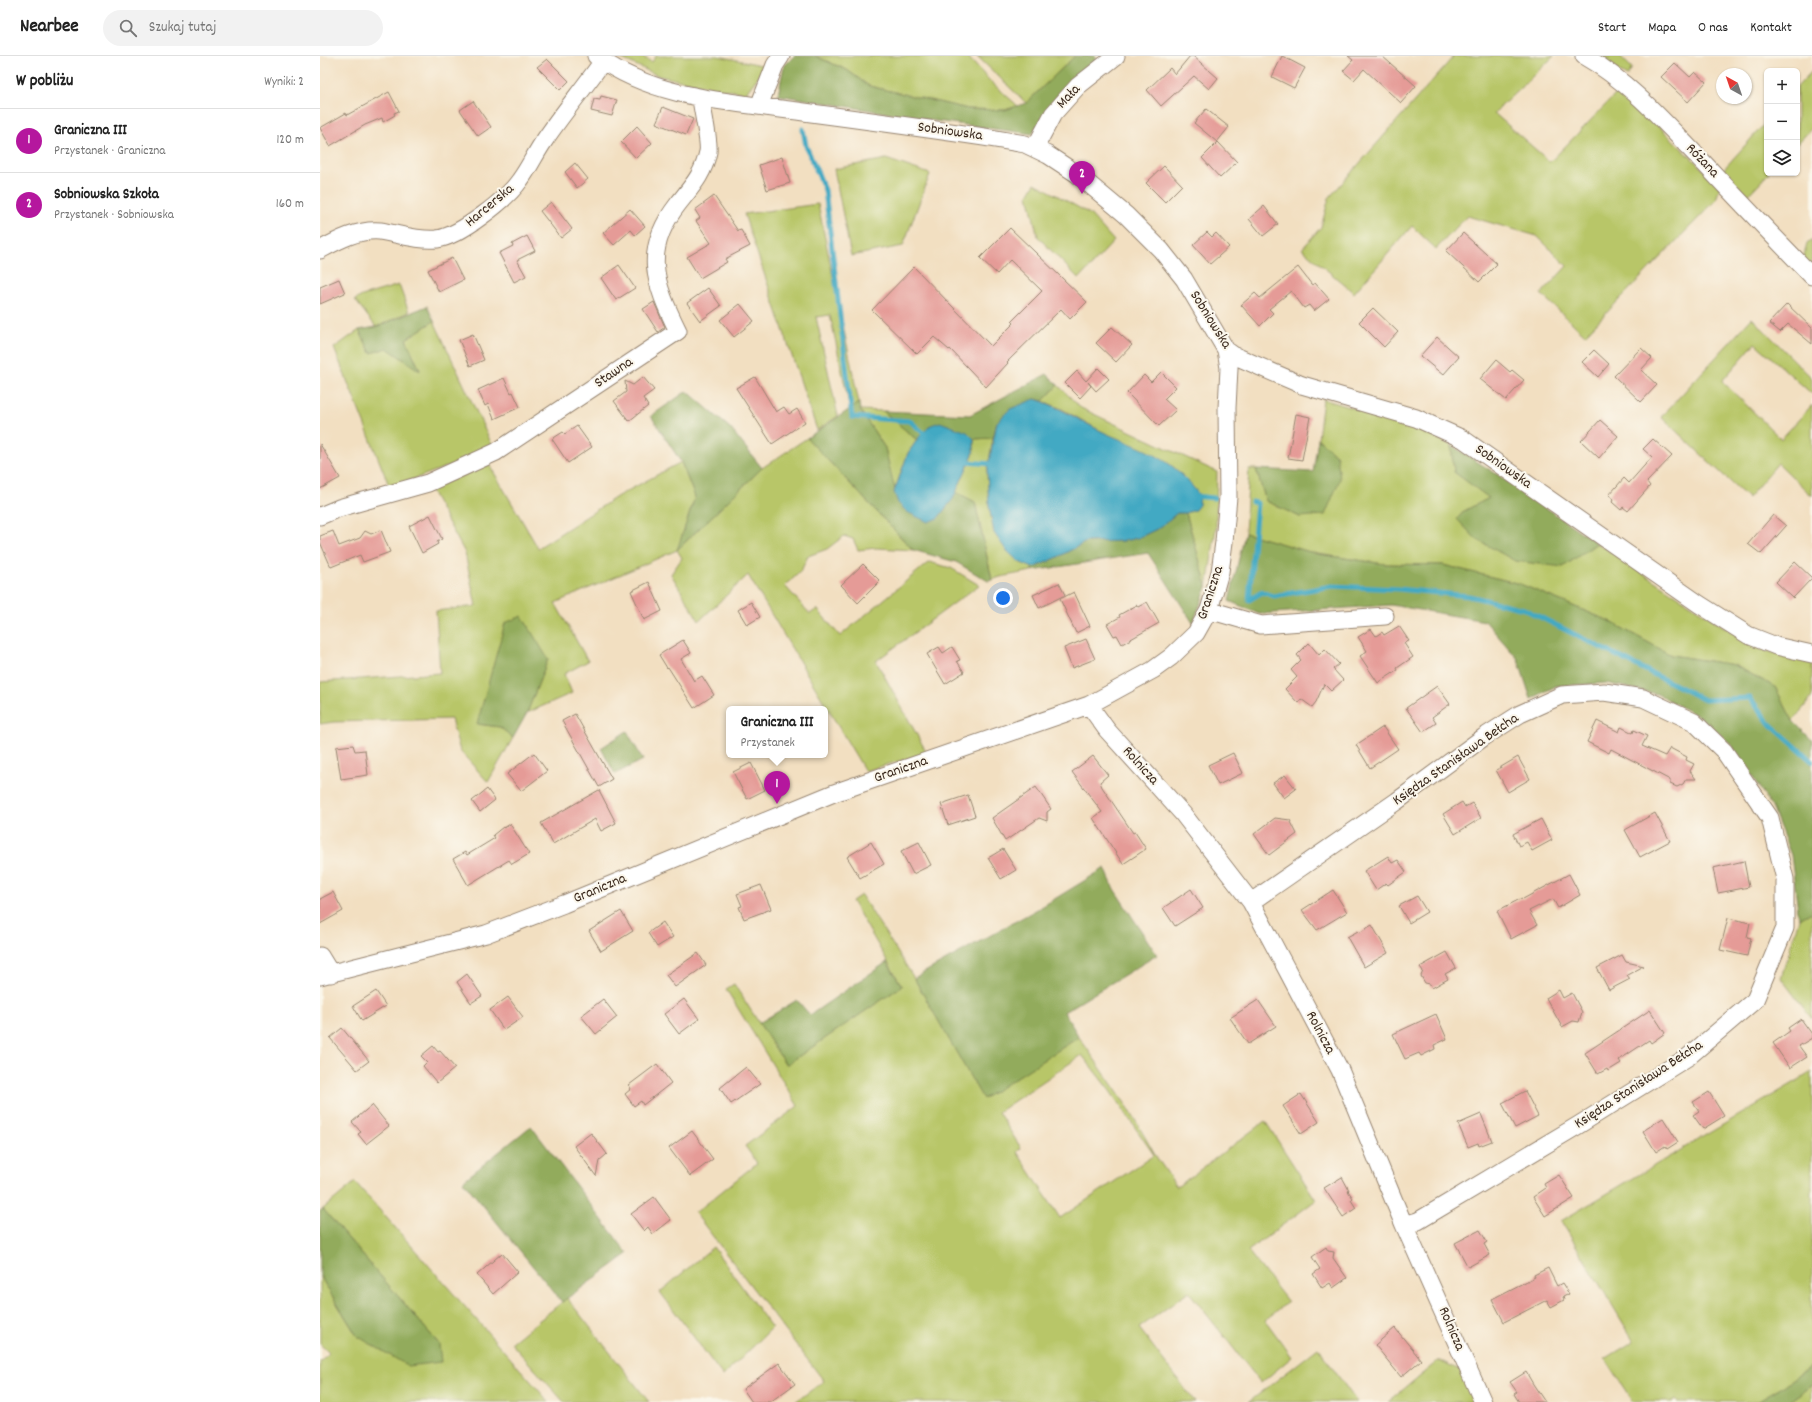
<!DOCTYPE html>
<html lang="pl">
<head>
<meta charset="utf-8">
<style>
  :root { --surface:#fff; --page:#f2f2f2; --text:#222; --muted:#767676; --line:#e0e0e0; --accent:#b5179e }
  body { margin:0; font-family:Dekko,sans-serif; background:var(--page); color:var(--text) }
  .controls { position:absolute; right:12px; top:12px; display:grid; overflow:hidden; border-radius:6px; box-shadow:0 1px 3px #0004 }
  .controls button { width:36px; height:36px; display:grid; place-items:center; padding:0; border:0; border-bottom:1px solid var(--line); background:var(--surface); color:var(--text); font:20px sans-serif }
  .compass { position:absolute; left:1396px; top:12px; width:36px; height:36px; border-radius:50%; background:var(--surface); box-shadow:0 1px 3px #0004; rotate:320deg }
  .you { position:absolute; left:683px; top:542px; width:14px; height:14px; margin:-10px; border:3px solid #fff; border-radius:50%; background:#1a73e8; box-shadow:0 0 0 6px #1a73e833 }
  .badge { display:grid; place-items:center; width:26px; height:26px; border-radius:50%; background:var(--accent); color:#fff; font-size:13px; font-weight:700 }
  .pin { position:absolute; translate:-50% -33px; filter:drop-shadow(0 1px 2px #0008) }
  .pin::after { content:''; position:absolute; top:21px; width:14px; height:12px; background:inherit; clip-path:polygon(0 0,100% 0,50% 100%) }
  .popup { position:absolute; left:406px; top:650px; width:102px; height:52px; box-sizing:border-box; display:grid; place-content:center; border-radius:6px; background:var(--surface); filter:drop-shadow(0 1px 3px #0005); font-size:13px; white-space:nowrap; color:var(--muted) }
  .popup b { font-size:15px; color:var(--text) }
  .popup::after { content:''; position:absolute; left:50%; top:100%; margin-left:-8px; border:8px solid transparent; border-top-color:var(--surface) }
  .list { margin:0; padding:0; list-style:none }
  h2 { display:flex; justify-content:space-between; align-items:center; height:52px; margin:0; padding:0 16px; font-size:17px }
  h2 small { font-size:13px; font-weight:400; color:var(--muted) }
  .list li { display:grid; grid-template-columns:26px 1fr auto; gap:12px; align-items:center; box-sizing:border-box; height:64px; padding:0 16px; border-top:1px solid var(--line) }
  .list b { display:block; font-size:15px; white-space:nowrap }
  .list p { margin:0; font-size:13px; white-space:nowrap; color:var(--muted) }
  .list em { font-size:13px; font-style:normal; color:var(--muted) }
  .icon { flex:none; width:22px; height:22px; fill:none; stroke:currentColor; stroke-width:2; stroke-linecap:round; stroke-linejoin:round }
  .map { position:relative; flex:none; width:1492px; height:1346px; overflow:hidden }
  header { display:flex; align-items:center; gap:24px; box-sizing:border-box; height:56px; padding:0 20px; background:var(--surface); border-bottom:1px solid var(--line) }
  header strong { font-size:19px }
  nav { display:flex; gap:22px; margin-inline-start:auto; font-size:14px }
  .search { width:280px; height:36px; background:var(--page); display:flex; align-items:center; gap:10px; box-sizing:border-box; padding:0 14px; border-radius:22px; color:var(--muted); font-size:15px }
  main { display:flex }
  aside { flex:1; background:var(--surface) }
  .map>svg:first-child { display:block }
</style>
</head>
<body>
<header>
<strong>Nearbee</strong>
<div class="search"><svg class="icon" aria-label="search" viewBox="0 0 24 24"><circle cx="10" cy="10" r="6"/><path d="M15 15l6 6"/></svg>Szukaj tutaj</div>
<nav><a>Start</a><a>Mapa</a><a>O nas</a><a>Kontakt</a></nav>
</header>
<main>
<aside>
<h2>W pobliżu<small>Wyniki: 2</small></h2>
<ul class="list">
<li><span class="badge">1</span><div><b>Graniczna III</b><p>Przystanek · Graniczna</p></div><em>120 m</em></li>
<li><span class="badge">2</span><div><b>Sobniowska Szkoła</b><p>Przystanek · Sobniowska</p></div><em>160 m</em></li>
</ul>
</aside>
<div class="map">
<svg width="1492" height="1346" viewBox="0 0 1492 1346">
  <rect width="100%" height="100%" fill="#fbf7ec"/>
  <filter id="ink" filterUnits="userSpaceOnUse"><feTurbulence type="fractalNoise" baseFrequency=".025" numOctaves="2"/><feDisplacementMap in="SourceGraphic" scale="8" xChannelSelector="R" yChannelSelector="G"/><feConvolveMatrix kernelMatrix="1 2 1 2 8 2 1 2 1" color-interpolation-filters="sRGB"/></filter>
  <filter id="wash" filterUnits="userSpaceOnUse"><feTurbulence type="fractalNoise" baseFrequency=".012" numOctaves="4" result="noise"/><feDisplacementMap in="SourceGraphic" scale="16" xChannelSelector="R" yChannelSelector="G"/><feGaussianBlur stdDeviation="0.9" result="paint"/><feColorMatrix in="noise" values="0 0 0 0 0 0 0 0 0 0 0 0 0 0 0 0 0 1.4 0 .05"/><feComposite in="paint" operator="in"/></filter>
  <g filter="url(#wash)">
    <rect width="100%" height="100%" fill="#f2dfc1"/>
    <path fill="#b8c668" stroke="#7a7843" fill-rule="evenodd" d="M296,0H321L332,6L336,0H398L446,10L426,37L395,32L339,20Z
      M495,0H647L669,24L698,50L685,54L648,53L549,30L527,14Z
      M657,0H755L706,47Z
      M1134,0H1234L1174,57L1230,106L1301,33L1400,130L1396,144L1265,279L1221,238L1247,210L1217,180L1147,160L1116,193L1092,170L1034,237L982,193L1001,171L1009,142Z
      M1271,0H1300L1312,12L1307,20Z
      M1492,15V72L1477,88V31Z
      M1447,65V117H1449L1428,139L1422,140L1402,115Z
      M566,103L610,118L583,190L531,200L514,113Z
      M715,127L770,158L794,185L759,223L718,181L708,139Z
      M498,148L539,347L530,353L510,259L496,261L518,360L497,374L424,158Z
      M1492,183V212L1483,203L1487,188Z
      M79,229L89,256L56,271L35,244L42,240Z
      M1432,262L1492,322V338L1435,287L1402,325L1461,383L1492,349V440L1458,407L1428,442L1341,361Z
      M114,265L174,393L70,432L14,292L39,274L51,297L67,292L100,314L86,283Z
      M738,329L761,352L897,416L896,472L887,531L866,457L875,454L880,440L866,423L851,409L779,374L742,353L723,345Z
      M1003,343L1092,370L1131,389L1134,416L1170,442L1144,455L1243,511L1277,487L1436,592L1492,607V641L1473,665L1455,631L1414,609L1351,599L1289,565L1200,528L1123,509L1065,508L997,498L925,477L929,413H936L946,445L980,461L1017,400L998,383Z
      M540,354L563,355L597,384L588,397L574,436L565,392Z
      M487,382L593,494L556,492L538,494L533,483L524,480L507,493L488,500L481,515L465,530L490,558L497,553L520,580L609,506L631,512L659,529L556,605L607,697L545,715L428,519L379,565L351,518L362,502L357,494L235,547L268,605L244,618L252,637L207,657L228,603L157,668L180,671L193,682L168,726L140,695L131,663L14,666L0,668V626L120,617L116,555L156,550L145,497L110,433L169,408L218,492L298,440L361,406L375,441L358,493L442,412Z
      M673,382L667,416L669,450L674,477L699,506L713,512L712,515L680,521L672,524L655,446L636,436L654,396V383Z
      M541,839L594,922L663,1042L759,981L809,1053L835,1099L857,1131L945,1065L996,1144L928,1195L968,1246L945,1264L972,1301L941,1327L869,1236L819,1272L875,1346H475L504,1325L375,1157L437,1107L425,1090L478,1050L406,933L414,928L466,1009L582,930L532,845ZM762,999L790,1035L834,1099L740,1162L697,1096L701,1092L678,1056Z
      M1492,856V963L1461,922L1479,863Z
      M1492,1016V1309L1461,1332L1437,1346H1357L1356,1344L1352,1346H1313L1285,1303L1314,1285L1241,1165Z
      M35,1126L229,1346H0V1306L9,1297L0,1288V1220L37,1280L119,1288L3,1153Z
      M393,1191L452,1272L403,1320L340,1236Z
      M247,1242L329,1346H244L191,1287Z
      M998,1292L1037,1346H929Z
      M1119,1304L1144,1316L1157,1346H1068Z
      M1492,1329V1346H1468Z"/>
    <path fill="#92ab5c" stroke="#666a3d" d="M474,0H495L527,14L549,30L648,53L685,54L706,47L755,0H775L777,2L741,34L712,78L609,64L458,39L464,10Z
      M107,250L114,265L86,283L100,315L67,292L51,297L39,274L56,271Z
      M727,318L738,329L723,345L715,343L677,366L673,382L654,383L647,376L611,369L597,384L563,355L650,359Z
      M367,335L410,372L442,412L357,494L375,441L361,406L331,360Z
      M539,347L540,354L565,392L578,447L618,462L636,436L655,446L672,524L668,525L636,506L593,494L487,382Z
      M998,383L1017,400L1020,423L1005,459L980,461L946,445L936,413L993,416Z
      M1131,389L1178,419L1277,487L1243,511L1195,505L1156,483L1137,463L1144,455L1169,442L1134,416Z
      M857,457H866L887,531L873,567L828,497L712,515L713,512L736,502L766,486L803,485L818,482L839,472Z
      M925,477L997,498L1065,508L1123,509L1200,528L1289,565L1351,599L1414,609L1455,631L1473,665L1492,684V856L1479,863L1471,799L1452,751L1411,688L1380,661L1337,638L1286,627L1236,630L1211,643L1198,603L1165,565L1071,549L939,558L909,545Z
      M202,560L228,603L207,657L193,682L180,671L157,668L185,567Z
      M307,675L323,704L295,718L281,692Z
      M785,812L794,833L837,899L744,956L759,981L663,1043L594,922L723,850Z
      M567,906L582,930L466,1009L439,967L477,944L490,959Z
      M211,1070L308,1198L242,1246L143,1125Z
      M3,1153L119,1288L121,1306L88,1310L37,1280L0,1220V1155Z
      M1492,1309V1329L1468,1346H1437L1461,1332Z"/>
    <path fill="#43a9c3" stroke="#3f6a70" d="M715,343C738,350 757,363 779,374C799,384 821,390 840,402C856,411 869,425 880,440L879,449L875,454L866,457H857L839,472L818,482L803,485L766,486L736,502L713,512L699,506L686,494L674,477L669,450L667,416L677,366L690,353Z
      M620,366L647,376L654,383V396L633,443L618,462L608,466L587,456L578,447L574,436L588,397L599,381L611,369Z"/>
    <g fill="none" stroke-linecap="round" stroke-linejoin="round">
      <path stroke="#43a9c3" stroke-width="5" d="M483,73L486,90L505,134L532,361L590,365L608,381
        M644,406L674,408
        M873,440L894,442
        M932,446L937,447L929,544L942,536L954,540L1012,530L1078,533L1149,540L1204,553L1385,644L1430,642L1450,668L1492,705"/>
    </g>
    <g id="blocks">
      <path fill="#e59b97" d="M870,0H873L898,22L889,33L874,20L841,50L827,34L850,12L855,18Z
        M962,0L985,12L974,32L952,21Z
        M1028,0H1062L1096,30L1081,47L1044,13L1034,24L1023,15L1033,4Z
        M227,3L249,25L240,34L217,11Z
        M1355,7L1370,21L1375,16L1386,26L1368,46L1341,21Z
        M69,36L79,55L74,57L75,59L63,66L62,62L45,69L10,90L0,72L26,57L27,59Z
        M281,40L297,44L292,60L271,55L274,43L280,44Z
        M153,45L171,71L158,80L140,54Z
        M343,51L373,63L366,79L336,67Z
        M886,53L909,71L897,86L874,67Z
        M317,70L332,87L316,102L301,86Z
        M898,86L917,106L900,122L882,102Z
        M462,101L470,127L447,134L439,109Z
        M255,107L268,123L257,132L245,116Z
        M844,110L862,129L845,146L826,127Z
        M394,140L418,175L421,174L430,190L405,203L407,206L380,222L367,201L391,187L376,165L380,162L375,154Z
        M231,146L252,173L241,182L220,155Z
        M944,150L958,168L943,180L929,163Z
        M310,153L325,170L315,179L311,174L294,189L283,177Z
        M690,172L767,246L750,263L741,253L687,306L688,307L666,331L630,293L629,294L614,281L597,298L552,254L594,211L671,290L694,267L692,265L722,235L690,204L677,218L660,202Z
        M887,176L892,181L896,177L909,191L890,208L873,189Z
        M1143,177L1177,208L1159,226L1126,195Z
        M207,180L215,195L197,204L206,220L194,226L179,197L193,190L192,188Z
        M132,202L143,224L119,236L108,214Z
        M299,209L315,232L296,244L281,222Z
        M978,211L992,229L995,227L1009,243L994,255L989,249L984,252L971,235L949,253L953,257L940,270L921,249L935,237L940,242Z
        M19,223L25,237L0,248V231Z
        M388,232L401,250L380,265L367,247Z
        M334,246L345,271L338,276L323,253Z
        M420,248L434,265L414,281L400,264Z
        M1467,248L1492,272V288L1468,268L1460,276L1449,267Z
        M1053,252L1078,276L1064,291L1039,266Z
        M792,271L812,289L796,306L776,287Z
        M153,278L164,304L150,310L139,284Z
        M1117,281L1139,301L1123,319L1100,300Z
        M1321,292L1332,302L1321,314L1337,329L1321,346L1294,320Z
        M1274,294L1289,308L1278,321L1262,306Z
        M1176,304L1190,316L1192,314L1204,324L1186,344L1160,323Z
        M778,312L789,323L776,335L768,326L771,330L760,342L745,327L757,315L766,325Z
        M841,316L856,331L844,343L856,354L839,370L807,337L824,319L831,326Z
        M323,321L334,334L323,342L328,350L309,365L294,345L306,336L305,325L313,329Z
        M435,321L456,356L464,351L469,358L477,353L485,366L452,388L416,332Z
        M184,322L191,337L193,336L200,351L174,363L168,348L165,350L158,334Z
        M976,358L990,361L982,404L968,402Z
        M1280,364L1298,380L1279,402L1261,385Z
        M257,370L272,391L248,407L232,383L243,376L245,378Z
        M1333,383L1352,400L1327,426L1330,430L1308,455L1303,451L1301,454L1292,446L1294,443L1289,439L1304,422L1309,427L1332,401L1323,393Z
        M0,388L20,422L0,433Z
        M110,459L122,483L117,486L118,488L102,497L89,470Z
        M1453,459L1466,470L1441,498L1428,488Z
        M61,474L70,496L43,506L40,499L11,511L0,486V480L13,475L19,490L40,482L45,475L51,478Z
        M1475,506L1492,522L1473,542L1456,526Z
        M543,508L560,525L538,547L521,529Z
        M329,526L342,555L324,564L311,535Z
        M739,527L745,539L719,552L713,539Z
        M754,536L770,570L756,577L740,543Z
        M431,546L440,561L427,569L418,554Z
        M827,546L839,567L802,588L797,579L794,580L787,568L800,561L799,559L817,549L818,551Z
        M1079,570L1089,585L1084,587L1093,601L1077,612L1078,614L1058,627L1040,600L1047,595L1038,581L1051,573L1056,580L1062,576L1064,579Z
        M766,583L775,603L752,612L744,592Z
        M363,584L371,597L361,603L374,625L382,620L394,639L374,652L348,611L347,612L339,599Z
        M989,587L999,599L1005,593L1019,608L1013,613L1023,624L1011,635L1004,628L996,646L992,651L981,643L978,647L965,633L977,621L971,614L981,604L977,599Z
        M619,591L623,597L632,591L640,604L637,605L644,616L625,628L607,598Z
        M1117,630L1130,648L1112,661L1116,667L1103,676L1086,652Z
        M255,658L292,723L279,731L242,665Z
        M1277,665L1299,676L1301,671L1313,677L1314,674L1327,680L1322,690L1345,700L1350,692L1367,701L1366,704L1374,708L1370,715L1376,723H1366L1363,728L1357,731L1350,728V724L1291,693L1289,697L1267,686Z
        M1063,671L1078,693L1050,712L1036,689Z
        M33,689L35,695L45,694L48,719L21,723L16,691Z
        M214,697L227,715L201,735L187,718Z
        M913,697L923,717L898,729L888,709Z
        M773,700L788,719L780,726L782,731L813,777L815,776L826,793L803,808L773,762L782,756L752,716Z
        M1198,701L1210,723L1188,736L1176,714Z
        M431,707L445,734L427,743L413,716Z
        M965,719L976,733L964,742L953,727Z
        M716,731L731,753L727,756V765L719,762L685,785L672,762Z
        M167,733L175,744L160,756L152,745Z
        M279,734L296,767L281,775L275,763L233,788L221,767Z
        M648,739L655,760L628,769L621,748Z
        M1142,746L1145,751L1152,747L1161,762L1135,778L1123,758Z
        M1335,757L1350,785L1320,801L1305,774Z
        M955,762L970,764L977,778L949,799L934,778Z
        M1221,763L1232,784L1212,795L1207,786L1199,790L1193,778Z
        M190,768L209,798L192,808L189,804L148,829L133,803L145,796L147,799L175,782L173,779L183,771L184,772Z
        M551,786L564,808L540,822L527,801Z
        M599,786L611,809L593,818L581,795Z
        M683,793L696,814L681,823L668,802Z
        M1068,800L1072,807L1078,804L1086,816L1068,829L1066,827L1056,834L1044,815Z
        M1424,805L1429,831L1398,837L1393,812Z
        M1249,818L1260,839L1238,852L1233,843L1209,855L1217,869L1191,883L1177,855L1202,842L1203,843Z
        M441,829L451,853L424,863L419,851L422,850L417,838Z
        M871,833L883,852L855,870L843,852Z
        M1013,834L1027,856L997,874L982,854Z
        M13,836L23,855L0,868V843Z
        M1097,840L1107,856L1089,867L1079,850Z
        M301,855L313,875L281,895L269,875Z
        M1408,862L1430,867L1427,881L1431,882L1427,900L1400,894Z
        M343,866L353,881L337,891L328,877Z
        M1052,869L1068,897L1044,911L1027,881L1038,875L1039,877Z
        M1127,896L1136,912L1125,918L1128,923L1112,932L1110,928L1105,927L1101,920L1103,915L1100,911Z
        M378,897L386,909L355,931L346,919Z
        M1302,899L1306,906L1324,910L1307,919L1310,923L1289,934L1277,912Z
        M147,918L162,940L151,947L137,926Z
        M1239,934L1243,942L1252,937L1262,956L1259,966L1253,965L1242,971L1226,942Z
        M56,935L66,950L42,965L33,950Z
        M188,941L203,961L184,974L170,954Z
        M283,943L297,961L276,978L261,960Z
        M364,943L379,963L359,978L344,958Z
        M938,944L956,970L928,988L910,962Z
        M1330,954L1345,977L1331,987L1329,984L1299,1004L1301,1007L1288,1015L1287,1013L1278,1018L1265,997Z
        M1116,958L1127,983L1114,989L1115,993L1101,1000L1099,997L1085,1003L1073,978Z
        M1481,963L1492,978V982L1479,990L1487,1001L1470,1012L1453,987L1470,975L1468,972Z
        M22,972L49,1005L37,1014L10,982Z
        M113,990L118,996L120,995L135,1012L117,1027L103,1010L107,1006L101,1000Z
        M337,1008L351,1027L323,1049L321,1045L314,1050L305,1038L311,1033L309,1029Z
        M426,1011L440,1028L411,1048L400,1032Z
        M1205,1035L1218,1060L1195,1072L1182,1047Z
        M1389,1036L1404,1060L1383,1073L1373,1059L1379,1055L1373,1046Z
        M981,1038L999,1066L981,1078L963,1050Z
        M52,1049L69,1070L46,1088L38,1078L41,1076L32,1066Z
        M1161,1058L1172,1085L1159,1090L1158,1087L1148,1091L1138,1068Z
        M1343,1062L1358,1086L1347,1093L1345,1090L1336,1096L1323,1075Z
        M372,1075L393,1103L370,1120L349,1092Z
        M271,1077L287,1098L279,1105L276,1120L254,1090Z
        M1239,1119L1254,1142L1225,1160L1213,1141L1226,1132L1224,1128Z
        M1022,1121L1029,1134L1028,1135L1033,1142L1031,1144L1036,1152L1023,1161L1004,1132Z
        M334,1141L351,1164L333,1178L328,1171L324,1175L311,1158Z
        M1160,1174L1167,1186L1164,1188L1170,1199L1148,1211L1135,1187Z
        M1006,1191L1008,1195L1014,1196L1013,1202L1027,1222L1013,1232L1010,1227L1002,1232L993,1218L1000,1213L992,1201Z
        M182,1197L198,1216L173,1238L157,1219Z
        M1228,1212L1237,1230L1242,1227L1249,1238L1243,1241L1244,1244L1231,1251L1227,1244L1223,1246L1184,1266L1172,1243L1215,1221L1214,1219Z
        M1075,1272L1101,1304L1081,1321L1055,1289Z
        M459,1307L475,1328L450,1346H432L423,1333Z
        M1206,1316L1213,1328L1225,1346H1199L1194,1338L1197,1336L1190,1326Z"/>
    </g>
  </g>
  <g filter="url(#ink)">
    <use href="#blocks" fill-opacity="0" stroke="#968470" stroke-width="1"/>
    <g fill="none" stroke-linecap="round" stroke-linejoin="round">
      <defs>
        <path id="minor" d="M276,0C335,44 415,46 484,56C544,64 604,72 664,81L705,88L728,99L757,118L806,159L841,194L864,223L906,294L913,299L982,329L1096,362L1143,383L1379,548L1428,579L1456,590L1492,598
          M1264,0C1310,26 1346,68 1382,105C1418,144 1455,182 1492,220
          M439,50L455,9L461,0
          M715,92L733,58L758,30L796,0
          M0,194C18,184 39,173 60,175C79,178 98,185 117,183C140,180 187,143 200,124C209,112 215,98 224,85C242,58 264,32 283,5
          M0,460L19,452L108,427L176,396L358,275C334,226 322,194 358,148C372,130 383,119 388,96C390,86 382,54 381,42
          M889,554L941,569L1065,560
          M769,649L787,674L863,758L931,846L1020,1014L1084,1169L1163,1346
          M931,846L1077,745L1164,681L1200,658L1242,639L1284,636L1323,642L1374,666L1404,695L1450,762L1465,823V872L1435,944L1368,1001L1257,1070L1098,1165L1084,1169
          M0,900L11,918
          M0,920L166,878L244,848L514,737L769,649L833,614L851,601L876,577L889,554L900,516L904,486L908,441L907,352L909,312L906,294"/>
      </defs>
      <use href="#minor" stroke="#968470" stroke-width="19"/>
      <use href="#minor" stroke="#fff" stroke-width="17"/>
    </g>
  </g>
  <g text-anchor="middle" dominant-baseline="central" stroke-width="4" stroke-linejoin="round" paint-order="stroke">
    <g font-size="15" fill="#3b2a1e" stroke="#fbf7ec">
      <text transform="translate(749 41) rotate(-47)">Mała</text>
      <text transform="translate(630 76) rotate(8)">Sobniowska</text>
      <text transform="translate(1382 105) rotate(46)">Różana</text>
      <text transform="translate(170 150) rotate(-40)">Harcerska</text>
      <text transform="translate(890 264) rotate(58)">Sobniowska</text>
      <text transform="translate(294 317) rotate(-34)">Stawna</text>
      <text transform="translate(1183 411) rotate(35)">Sobniowska</text>
      <text transform="translate(891 537) rotate(-72)">Graniczna</text>
      <text transform="translate(1136 704) rotate(-35)">Księdza Stanisława Bełcha</text>
      <text transform="translate(820 710) rotate(48)">Rolnicza</text>
      <text transform="translate(581 714) rotate(-19)">Graniczna</text>
      <text transform="translate(280 833) rotate(-23)">Graniczna</text>
      <text transform="translate(1000 977) rotate(62)">Rolnicza</text>
      <text transform="translate(1319 1029) rotate(-33)">Księdza Stanisława Bełcha</text>
      <text transform="translate(1131 1273) rotate(67)">Rolnicza</text>
    </g>
  </g>
</svg>
<div class="controls">
<button>+</button>
<button>−</button>
<button><svg class="icon" aria-label="layers" viewBox="0 0 24 24"><path d="M12 4l9 5-9 5-9-5zM3 14l9 5 9-5"/></svg></button>
</div>
<svg class="compass" viewBox="-18 -18 36 36"><path d="M0-13l5 13h-10z" fill="#e53935"/><path d="M0 13l5-13h-10z" fill="#767676"/></svg>
<div class="you"></div>
<div class="pin badge" style="left:457px;top:748px">1</div>
<div class="popup"><b>Graniczna III</b>Przystanek</div>
<div class="pin badge" style="left:762px;top:138px">2</div>
</div>
</main>
</body>
</html>
